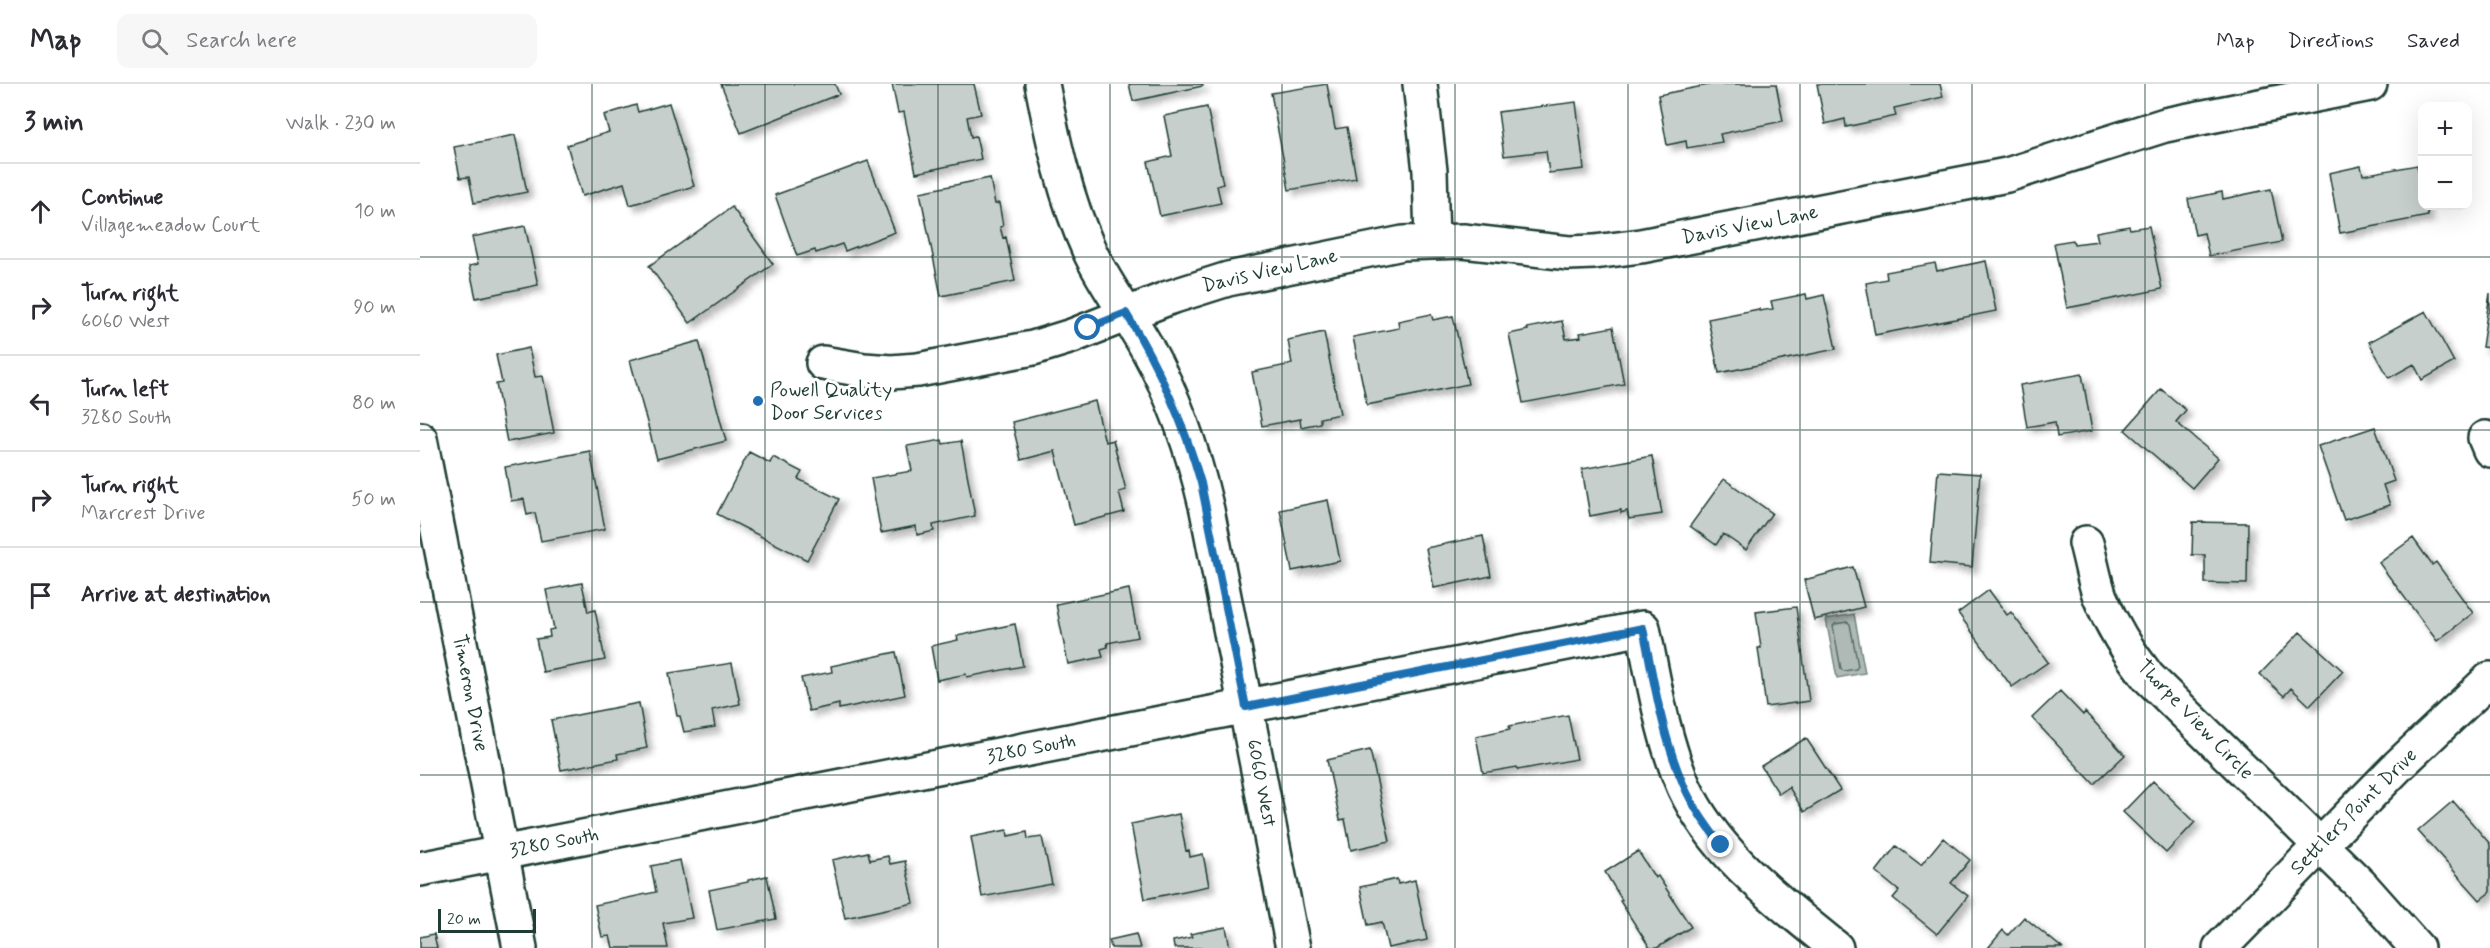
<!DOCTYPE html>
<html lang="en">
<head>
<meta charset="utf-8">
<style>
  :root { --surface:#fff; --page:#f7f7f7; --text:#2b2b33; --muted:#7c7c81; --line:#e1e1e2 }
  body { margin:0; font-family:Mynerve,sans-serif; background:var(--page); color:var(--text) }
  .controls { position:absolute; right:18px; top:18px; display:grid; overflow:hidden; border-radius:12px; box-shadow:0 6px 24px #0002 }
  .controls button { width:54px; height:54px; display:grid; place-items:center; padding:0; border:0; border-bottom:2px solid var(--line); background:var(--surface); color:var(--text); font:30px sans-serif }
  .scale { position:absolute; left:18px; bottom:15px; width:98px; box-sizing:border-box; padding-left:6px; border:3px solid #1f3d34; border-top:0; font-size:16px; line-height:21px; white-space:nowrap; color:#1f3d34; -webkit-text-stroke:4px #fff; paint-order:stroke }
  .stop { position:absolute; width:18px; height:18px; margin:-14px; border:4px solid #1f6fb2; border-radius:50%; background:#fff }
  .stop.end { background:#1f6fb2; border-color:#fff; box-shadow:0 2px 6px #0008 }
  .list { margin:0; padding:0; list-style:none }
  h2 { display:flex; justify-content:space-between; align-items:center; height:78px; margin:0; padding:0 24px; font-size:26px }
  h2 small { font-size:20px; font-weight:400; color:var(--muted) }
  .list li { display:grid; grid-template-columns:39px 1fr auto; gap:18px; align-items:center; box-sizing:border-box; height:96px; padding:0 24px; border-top:2px solid var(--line) }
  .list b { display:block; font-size:22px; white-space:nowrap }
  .list p { margin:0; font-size:20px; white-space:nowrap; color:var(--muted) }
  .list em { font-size:20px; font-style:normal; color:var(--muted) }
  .icon { flex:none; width:33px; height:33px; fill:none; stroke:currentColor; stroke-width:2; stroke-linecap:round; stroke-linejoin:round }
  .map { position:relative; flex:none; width:2070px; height:864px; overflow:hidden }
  header { display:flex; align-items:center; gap:36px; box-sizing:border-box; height:84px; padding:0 30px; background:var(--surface); border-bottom:2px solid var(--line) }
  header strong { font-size:28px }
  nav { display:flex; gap:33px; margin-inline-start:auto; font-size:21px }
  .search { width:420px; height:54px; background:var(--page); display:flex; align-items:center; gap:15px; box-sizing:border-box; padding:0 21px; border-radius:12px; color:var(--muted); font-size:22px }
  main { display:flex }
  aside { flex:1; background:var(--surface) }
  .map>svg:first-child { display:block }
</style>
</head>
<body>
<header>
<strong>Map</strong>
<div class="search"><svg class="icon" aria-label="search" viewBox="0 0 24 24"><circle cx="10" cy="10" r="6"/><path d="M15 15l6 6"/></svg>Search here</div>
<nav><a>Map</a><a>Directions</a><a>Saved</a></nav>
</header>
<main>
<aside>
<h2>3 min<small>Walk · 230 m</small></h2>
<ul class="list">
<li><svg class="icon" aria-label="ahead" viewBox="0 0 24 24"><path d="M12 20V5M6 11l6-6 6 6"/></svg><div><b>Continue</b><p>Villagemeadow Court</p></div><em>10 m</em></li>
<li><svg class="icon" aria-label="right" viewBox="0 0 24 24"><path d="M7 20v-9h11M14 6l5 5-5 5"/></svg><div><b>Turn right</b><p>6060 West</p></div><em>90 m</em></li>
<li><svg class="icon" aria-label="left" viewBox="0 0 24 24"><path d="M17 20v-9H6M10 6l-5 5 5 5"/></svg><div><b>Turn left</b><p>3280 South</p></div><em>80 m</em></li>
<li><svg class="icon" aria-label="right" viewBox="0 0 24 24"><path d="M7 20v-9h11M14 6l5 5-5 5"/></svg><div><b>Turn right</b><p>Marcrest Drive</p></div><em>50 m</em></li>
<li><svg class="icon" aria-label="arrive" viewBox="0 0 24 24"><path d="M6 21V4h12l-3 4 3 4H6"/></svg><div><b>Arrive at destination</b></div></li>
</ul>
</aside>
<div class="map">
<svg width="2070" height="864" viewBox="0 0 2070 864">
  <defs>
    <filter id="shadow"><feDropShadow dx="5.5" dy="5.5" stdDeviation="3" flood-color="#0004"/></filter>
  </defs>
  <rect width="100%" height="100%" fill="#fff"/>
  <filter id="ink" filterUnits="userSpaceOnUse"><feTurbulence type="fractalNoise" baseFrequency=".0167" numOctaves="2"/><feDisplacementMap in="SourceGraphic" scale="12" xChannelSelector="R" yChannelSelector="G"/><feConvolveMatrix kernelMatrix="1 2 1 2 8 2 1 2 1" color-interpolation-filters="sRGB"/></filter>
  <g filter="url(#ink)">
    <path fill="#afbab7" stroke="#758883" stroke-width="1.5" d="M1434,530L1445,589L1417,594L1406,535Z"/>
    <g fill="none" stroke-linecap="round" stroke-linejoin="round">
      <path stroke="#596f68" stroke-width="1.5" d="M1427,538L1430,540L1438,582L1436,585L1424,587L1421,585L1413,542L1415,540Z"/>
    </g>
    <path fill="#c7cfcc" stroke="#1f3d34" stroke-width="1.5" filter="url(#shadow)" d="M301,0H415L419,10L321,49Z
      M472,0H554L561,30L547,33L551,53L556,52L561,75L496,89L484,28L478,29Z
      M709,0H782L783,2L713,17Z
      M907,0L915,45L927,43L936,94L869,106L851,9Z
      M1293,0H1356L1363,37L1300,50L1302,58L1267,64L1266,57L1247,61L1238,11Z
      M1397,0H1520L1523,13L1474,24L1476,32L1426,43L1425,35L1405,40Z
      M1156,18L1164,85L1129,89L1126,67L1084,72L1078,28Z
      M249,19L274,102L210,121L204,99L162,112L147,61L189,48L184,31L216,21L218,28Z
      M787,23L803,100L797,102L801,119L740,132L728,78L752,72L744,32Z
      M95,51L107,108L54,119L49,93L40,94L34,63Z
      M448,77L475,148L425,167L422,160L396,169L395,166L377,172L355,111Z
      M1997,81L2002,105V122H2006L2008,132L1920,149L1909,89L1941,82L1943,91Z
      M570,94L575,120L579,119L583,142L580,143L583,154L586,153L595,197L521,212L500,108Z
      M1851,105L1862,158L1789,172L1784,149L1775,151L1768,115L1802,108L1803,115Z
      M312,123L353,180L270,239L229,182Z
      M105,142L118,201L56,214L49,182L58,180L52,153Z
      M1709,142L1710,145L1729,142L1742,205L1647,224L1634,159L1653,156L1654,160L1678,157L1676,148Z
      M1566,177L1576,227L1455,251L1446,199L1467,195L1466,188L1515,179L1517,187Z
      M2070,209V264L2062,263Z
      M1386,210L1387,215L1404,211L1416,265L1299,289L1288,235L1339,225V227L1353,225L1351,217Z
      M2006,227L2034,278L2002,296L1994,280L1969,294L1949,258Z
      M1011,230L1013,236L1033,232L1048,300L947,321L933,253L979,244L978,237Z
      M1142,237L1146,255L1161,253L1160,249L1193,243L1204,300L1103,319L1089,250L1108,246L1107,244Z
      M904,248L920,330L900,334V339L881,343L880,335L842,342L832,288L872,280L868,256Z
      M279,257L306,357L237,375L210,276Z
      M109,264L115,293L123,292L134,349L87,358L76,300L82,299L76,271Z
      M1662,290L1672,347L1637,353L1635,338L1607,343L1600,301Z
      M1741,305L1766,326L1756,338L1798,374L1772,404L1705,346Z
      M675,317L685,358L693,356L706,406L699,408L704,428L654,441L635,367L601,376L592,338Z
      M1955,343L1974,397L1963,401L1970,421L1924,436L1898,362Z
      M522,356L523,360L541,357L555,432L513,441L514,447L497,451L496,442L461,449L451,394L492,387L487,362Z
      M170,367L185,445L121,457L115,429L107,431L104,415L91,417L85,383Z
      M329,368L350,379L353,373L382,388L378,395L419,415L387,476L297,430Z
      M1232,372L1242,430L1209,435L1207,427L1201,429V426L1170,432L1162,385Z
      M1518,387L1560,390L1552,483L1510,479Z
      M1304,395L1352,429L1326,466L1303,450L1296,461L1270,442Z
      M908,416L920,477L872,487L860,426Z
      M1773,438L1828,439L1827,500L1785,499V471H1772Z
      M1063,452L1071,492L1014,504L1006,464Z
      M1993,454L2012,481L2016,478L2053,529L2017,557L1959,479Z
      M1433,483L1444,523L1394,536L1384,496Z
      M162,499L168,528L175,526L185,576L123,588L116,555L130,553L129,546L134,545L126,506Z
      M709,505L718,553L687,559L688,563L681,565L683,573L648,580L636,520Z
      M1569,506L1587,531L1591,528L1628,578L1592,603L1538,529Z
      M1376,523L1389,617L1346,623L1338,564H1341L1336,528Z
      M595,540L603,582L547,593L546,590L517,596L511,562L538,556L537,552Z
      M1880,548L1923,587L1890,622L1871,604L1864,612L1840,590Z
      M476,568L485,611L419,625V620L389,627L381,594L412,588L411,582Z
      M312,579L320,620L292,626L295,643L264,648L260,632H257L249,589Z
      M1640,607L1663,631L1665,628L1705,671L1674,700L1612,634Z
      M219,619L227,664L197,670L198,675L141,686L131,636Z
      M1148,631L1157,675L1098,686L1097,683L1063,689L1056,652L1090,645L1089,642Z
      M1386,654L1420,706L1384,728L1369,703L1359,710L1341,682Z
      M950,666L970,757L931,766L925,735L920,736L907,676Z
      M1733,697L1775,738L1746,769L1703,728Z
      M2033,717L2070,760V808L2060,816L1998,747Z
      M759,730L766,767L769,766L770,773L783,770L789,802L725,815L711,740Z
      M587,746L588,752L607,748L608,755L622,753L632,800L562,813L551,753Z
      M1523,754L1550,776L1531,799L1548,812L1517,850L1473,814L1479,807L1456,788L1476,762L1501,781Z
      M1218,767L1235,794L1238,792L1271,843L1237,864H1230L1200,817L1202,816L1185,788Z
      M448,768L450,776L468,772L470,780L485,777L494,819L425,834L412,776Z
      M260,776L272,834L243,839L248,864H193L190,852L182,853L175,821L236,808L231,782Z
      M347,792L356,835L297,846L289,806L328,798V796Z
      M977,795L978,800L995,796L1007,856L968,864L962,838L948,841L940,803Z
      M1604,833L1642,864H1568L1583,846L1588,851Z
      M806,843L810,864H754L753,857L772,853L770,850Z
      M14,850L17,864H0V853Z
      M716,850L720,864H691L689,856Z"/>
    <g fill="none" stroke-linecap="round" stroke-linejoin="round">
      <defs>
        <path id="minor" d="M622,0C633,57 645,113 669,166C685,201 709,231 727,264C755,314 774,370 787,426L873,864
          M1000,0L1010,87L1012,157
          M403,279L444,286L471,288L498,286L613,264L652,252L748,214L808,195L983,159L1043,157L1149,169L1174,168L1221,162L1587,91L1745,41L1950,0
          M2065,354L2070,366
          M0,355L100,864
          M1666,459C1671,477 1674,496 1680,513C1692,542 1709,569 1728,593L1941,801L1997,864
          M0,785L1223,544C1234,597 1242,653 1264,703C1296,772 1359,817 1416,864
          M1800,864L1978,682L2070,595"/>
      </defs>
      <use href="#minor" stroke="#1f3d34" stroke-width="38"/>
      <use href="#minor" stroke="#fff" stroke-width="33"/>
    </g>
  </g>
  <g fill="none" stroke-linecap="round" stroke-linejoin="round" filter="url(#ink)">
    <path stroke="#1f6fb2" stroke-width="8" d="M668,244L706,229C739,283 764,339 781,399L826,623L1223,544C1234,597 1242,652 1264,702C1273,723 1287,742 1301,761"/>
  </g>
  <path fill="none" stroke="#1f3d34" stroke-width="1.5" stroke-opacity="0.55" d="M172,0V864M345,0V864M518,0V864M690,0V864M862,0V864M1035,0V864M1208,0V864M1380,0V864M1552,0V864M1725,0V864M1898,0V864M0,173H2070M0,346H2070M0,518H2070M0,691H2070"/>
  <circle fill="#1f6fb2" stroke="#fff" stroke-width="2" cx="338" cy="317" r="6"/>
  <g text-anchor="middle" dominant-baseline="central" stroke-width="6" stroke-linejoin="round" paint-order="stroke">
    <g font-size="20" fill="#1f3d34" stroke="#fff">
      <text transform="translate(1330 141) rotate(-11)">Davis View Lane</text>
      <text transform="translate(850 187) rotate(-13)">Davis View Lane</text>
      <text transform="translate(50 609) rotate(79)">Timeron Drive</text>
      <text transform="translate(1775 636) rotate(46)">Thorpe View Circle</text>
      <text transform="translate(611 665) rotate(-11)">3280 South</text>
      <text transform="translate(841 699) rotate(79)">6060 West</text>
      <text transform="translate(1934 728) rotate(-45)">Settlers Point Drive</text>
      <text transform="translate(134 759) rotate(-11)">3280 South</text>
    </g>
    <g font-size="20" fill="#1f3d34" stroke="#fff" text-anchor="start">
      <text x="350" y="306">Powell Quality<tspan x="350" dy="23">Door Services</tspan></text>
    </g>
  </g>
</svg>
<div class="controls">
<button>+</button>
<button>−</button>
</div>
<div class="scale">20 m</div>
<div class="stop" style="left:668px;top:244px"></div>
<div class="stop end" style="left:1301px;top:761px"></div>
</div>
</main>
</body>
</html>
